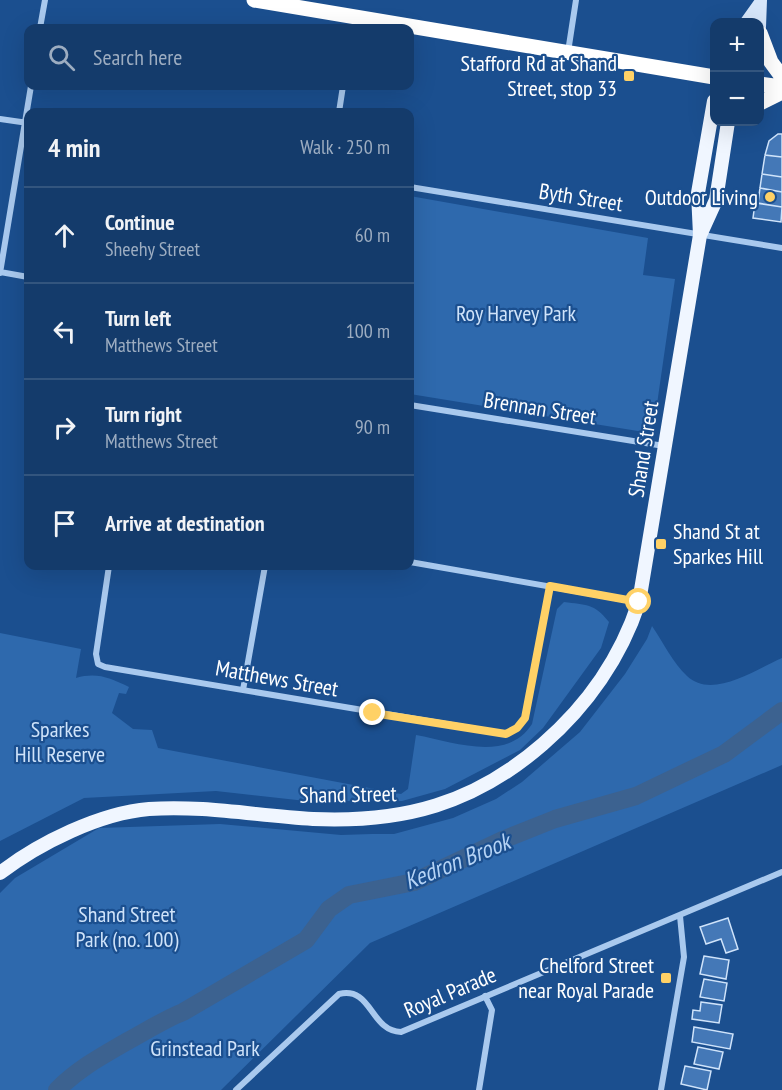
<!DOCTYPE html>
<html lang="en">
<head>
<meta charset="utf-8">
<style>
  :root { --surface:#143b6b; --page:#214673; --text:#f1f3f6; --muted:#9dadc1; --line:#33557e }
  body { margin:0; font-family:"PT Sans Narrow",sans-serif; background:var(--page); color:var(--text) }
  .controls { position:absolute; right:18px; top:18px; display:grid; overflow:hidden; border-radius:12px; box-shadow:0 6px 24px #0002 }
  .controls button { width:54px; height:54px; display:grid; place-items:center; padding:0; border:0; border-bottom:2px solid var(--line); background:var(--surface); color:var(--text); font:30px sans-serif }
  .stop { position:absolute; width:18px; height:18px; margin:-14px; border:4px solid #ffd166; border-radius:50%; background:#fff }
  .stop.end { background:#ffd166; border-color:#fff; box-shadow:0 2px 6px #0008 }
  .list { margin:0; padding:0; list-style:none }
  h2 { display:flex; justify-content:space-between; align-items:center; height:78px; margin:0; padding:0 24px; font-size:26px }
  h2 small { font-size:20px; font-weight:400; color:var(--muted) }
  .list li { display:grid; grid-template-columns:39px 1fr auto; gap:18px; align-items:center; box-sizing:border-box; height:96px; padding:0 24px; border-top:2px solid var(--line) }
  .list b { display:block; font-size:22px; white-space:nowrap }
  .list p { margin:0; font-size:20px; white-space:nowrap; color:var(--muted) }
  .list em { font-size:20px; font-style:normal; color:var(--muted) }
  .icon { flex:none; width:33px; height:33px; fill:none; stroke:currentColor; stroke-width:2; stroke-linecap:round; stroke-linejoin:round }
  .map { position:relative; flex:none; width:782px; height:1090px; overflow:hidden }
  .search { position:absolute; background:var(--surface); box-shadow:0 6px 24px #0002; left:24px; top:24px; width:390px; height:66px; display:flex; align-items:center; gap:15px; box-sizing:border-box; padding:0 21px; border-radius:12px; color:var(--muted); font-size:22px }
  .panel { position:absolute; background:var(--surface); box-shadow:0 6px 24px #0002; left:24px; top:108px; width:390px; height:462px; border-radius:12px }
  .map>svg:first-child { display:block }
</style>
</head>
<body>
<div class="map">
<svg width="782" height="1090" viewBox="0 0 782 1090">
  <rect width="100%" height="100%" fill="#1b4f8f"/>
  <path fill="#2e69ad" d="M410,196L648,238L643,275L675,279L654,425L644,432L410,394Z
    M564,602C586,605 594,603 609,622L601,648L543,728L520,750L445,789L402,801H306L216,791L84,798L0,841V633L81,649L76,678C97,672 110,678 129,687L126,694L119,693L112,713L133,729L152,730L158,748L401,794L408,789L416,735C454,742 507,763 532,724L557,609Z
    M652,626C663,642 673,663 687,676C712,700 756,669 782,658V765L370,943L221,1090H0V893L15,878L99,828L220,824L341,835L372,834H394L453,818L496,799L522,782L580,732L625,674L647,639Z"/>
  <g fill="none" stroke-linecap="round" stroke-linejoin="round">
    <path stroke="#3c6290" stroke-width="18" d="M57,1090C78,1069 100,1057 126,1042C145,1032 163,1020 183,1012L306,940L329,909L349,895L414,882L505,839L555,819L636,796L724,754L782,711"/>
  </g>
  <path fill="#4478b7" stroke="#cfe3fa" stroke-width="1.5" d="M778,134H782V157L765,155L769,141Z
    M765,155L782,157V177L762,174Z
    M762,174L782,177V192L760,188Z
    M760,188L782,192V207L758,203Z
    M755,203L782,207L781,222L753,218Z
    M728,918L738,949L726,953L721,939L706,944L700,927Z
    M704,956L729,960L726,979L700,974Z
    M704,979L727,983L724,1001L700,997Z
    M701,1002L722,1005L719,1023L692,1019L693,1010L700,1011Z
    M694,1027L733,1034L730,1049L692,1042Z
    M698,1047L723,1052L719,1069L694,1064Z
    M685,1066L711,1071L707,1090L681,1084Z"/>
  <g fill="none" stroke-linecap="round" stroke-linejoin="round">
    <path stroke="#a9c9ee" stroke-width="6" d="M40,28L45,0
      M568,52L576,0
      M339,112L343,86
      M0,119L28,123
      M410,187L782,248
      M0,272L28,277
      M0,273L31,86
      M410,405L664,446
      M410,562L638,602
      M109,566L96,654L98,664L105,667L506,734L517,728L525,718L550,586
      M243,690L265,566
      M236,1090L339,994C372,986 370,1031 401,1032L782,872
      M479,1090L492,1010L485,996
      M661,1090L684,957L680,916"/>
    <path stroke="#d6e6fa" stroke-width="12" d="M746,22L761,1
      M760,27L761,0"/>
    <path stroke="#f0f6ff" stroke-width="14" d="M701,233L716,200L728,122
      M0,873C39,843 100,813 149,809C204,805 258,816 313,819C403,823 474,804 543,744C587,706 621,657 639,602L700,235L698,193L714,101"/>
    <path stroke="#fff" stroke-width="15" d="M254,0L714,77
      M760,33L771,62L782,77
      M760,84L782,87
      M760,103L782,92"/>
  </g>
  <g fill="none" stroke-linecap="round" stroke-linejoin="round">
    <path stroke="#ffd166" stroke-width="8" d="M373,713L506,734L517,728L525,718L550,586L639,602"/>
  </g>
  <g fill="#ffd166" stroke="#1b4f8f" stroke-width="2">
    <rect x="623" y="70" width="12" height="12" rx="3"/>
    <circle cx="770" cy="197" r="6"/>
    <rect x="655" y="538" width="12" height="12" rx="3"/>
    <rect x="660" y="972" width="12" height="12" rx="3"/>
  </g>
  <g text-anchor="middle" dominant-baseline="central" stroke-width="4.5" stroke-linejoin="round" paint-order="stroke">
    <g font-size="22" fill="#fff" stroke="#1b4f8f" text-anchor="end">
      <text x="617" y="63">Stafford Rd at Shand<tspan x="617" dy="25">Street, stop 33</tspan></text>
      <text x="758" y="197">Outdoor Living</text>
      <text x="673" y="531" text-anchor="start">Shand St at<tspan x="673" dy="25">Sparkes Hill</tspan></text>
      <text x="654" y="965">Chelford Street<tspan x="654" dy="25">near Royal Parade</tspan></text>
    </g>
    <g font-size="22" fill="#fff" stroke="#1b4f8f">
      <text transform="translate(581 197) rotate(9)">Byth Street</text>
      <text transform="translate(540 408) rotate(9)">Brennan Street</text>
      <text transform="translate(643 449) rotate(-81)">Shand Street</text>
      <text transform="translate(277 678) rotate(10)">Matthews Street</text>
      <text transform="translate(348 794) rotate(-1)">Shand Street</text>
      <text transform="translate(450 992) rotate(-23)">Royal Parade</text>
    </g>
    <g font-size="22" fill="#cfe3fa" stroke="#1b4f8f">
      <text x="516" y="313">Roy Harvey Park</text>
      <text x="60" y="729">Sparkes<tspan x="60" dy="25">Hill Reserve</tspan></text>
      <text x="127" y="914">Shand Street<tspan x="127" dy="25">Park (no. 100)</tspan></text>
      <text x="205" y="1048">Grinstead Park</text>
    </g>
    <g font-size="24" font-style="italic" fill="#b5d3f5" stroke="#1b4f8f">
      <text transform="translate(457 861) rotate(-22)">Kedron Brook</text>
    </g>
  </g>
</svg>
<div class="controls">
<button>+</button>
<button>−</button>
</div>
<div class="stop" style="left:639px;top:602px"></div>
<div class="stop end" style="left:373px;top:713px"></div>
<div class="search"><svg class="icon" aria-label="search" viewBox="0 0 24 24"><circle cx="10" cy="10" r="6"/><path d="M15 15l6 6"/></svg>Search here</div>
<section class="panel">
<h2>4 min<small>Walk · 250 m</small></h2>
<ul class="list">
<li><svg class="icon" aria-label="ahead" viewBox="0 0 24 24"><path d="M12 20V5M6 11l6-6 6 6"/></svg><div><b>Continue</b><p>Sheehy Street</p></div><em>60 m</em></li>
<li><svg class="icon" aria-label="left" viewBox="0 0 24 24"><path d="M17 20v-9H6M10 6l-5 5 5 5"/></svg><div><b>Turn left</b><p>Matthews Street</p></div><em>100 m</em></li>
<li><svg class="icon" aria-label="right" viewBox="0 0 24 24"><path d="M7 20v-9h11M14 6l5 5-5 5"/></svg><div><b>Turn right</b><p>Matthews Street</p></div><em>90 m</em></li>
<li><svg class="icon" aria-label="arrive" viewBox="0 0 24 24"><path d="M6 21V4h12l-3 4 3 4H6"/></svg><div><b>Arrive at destination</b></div></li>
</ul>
</section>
</div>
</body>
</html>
